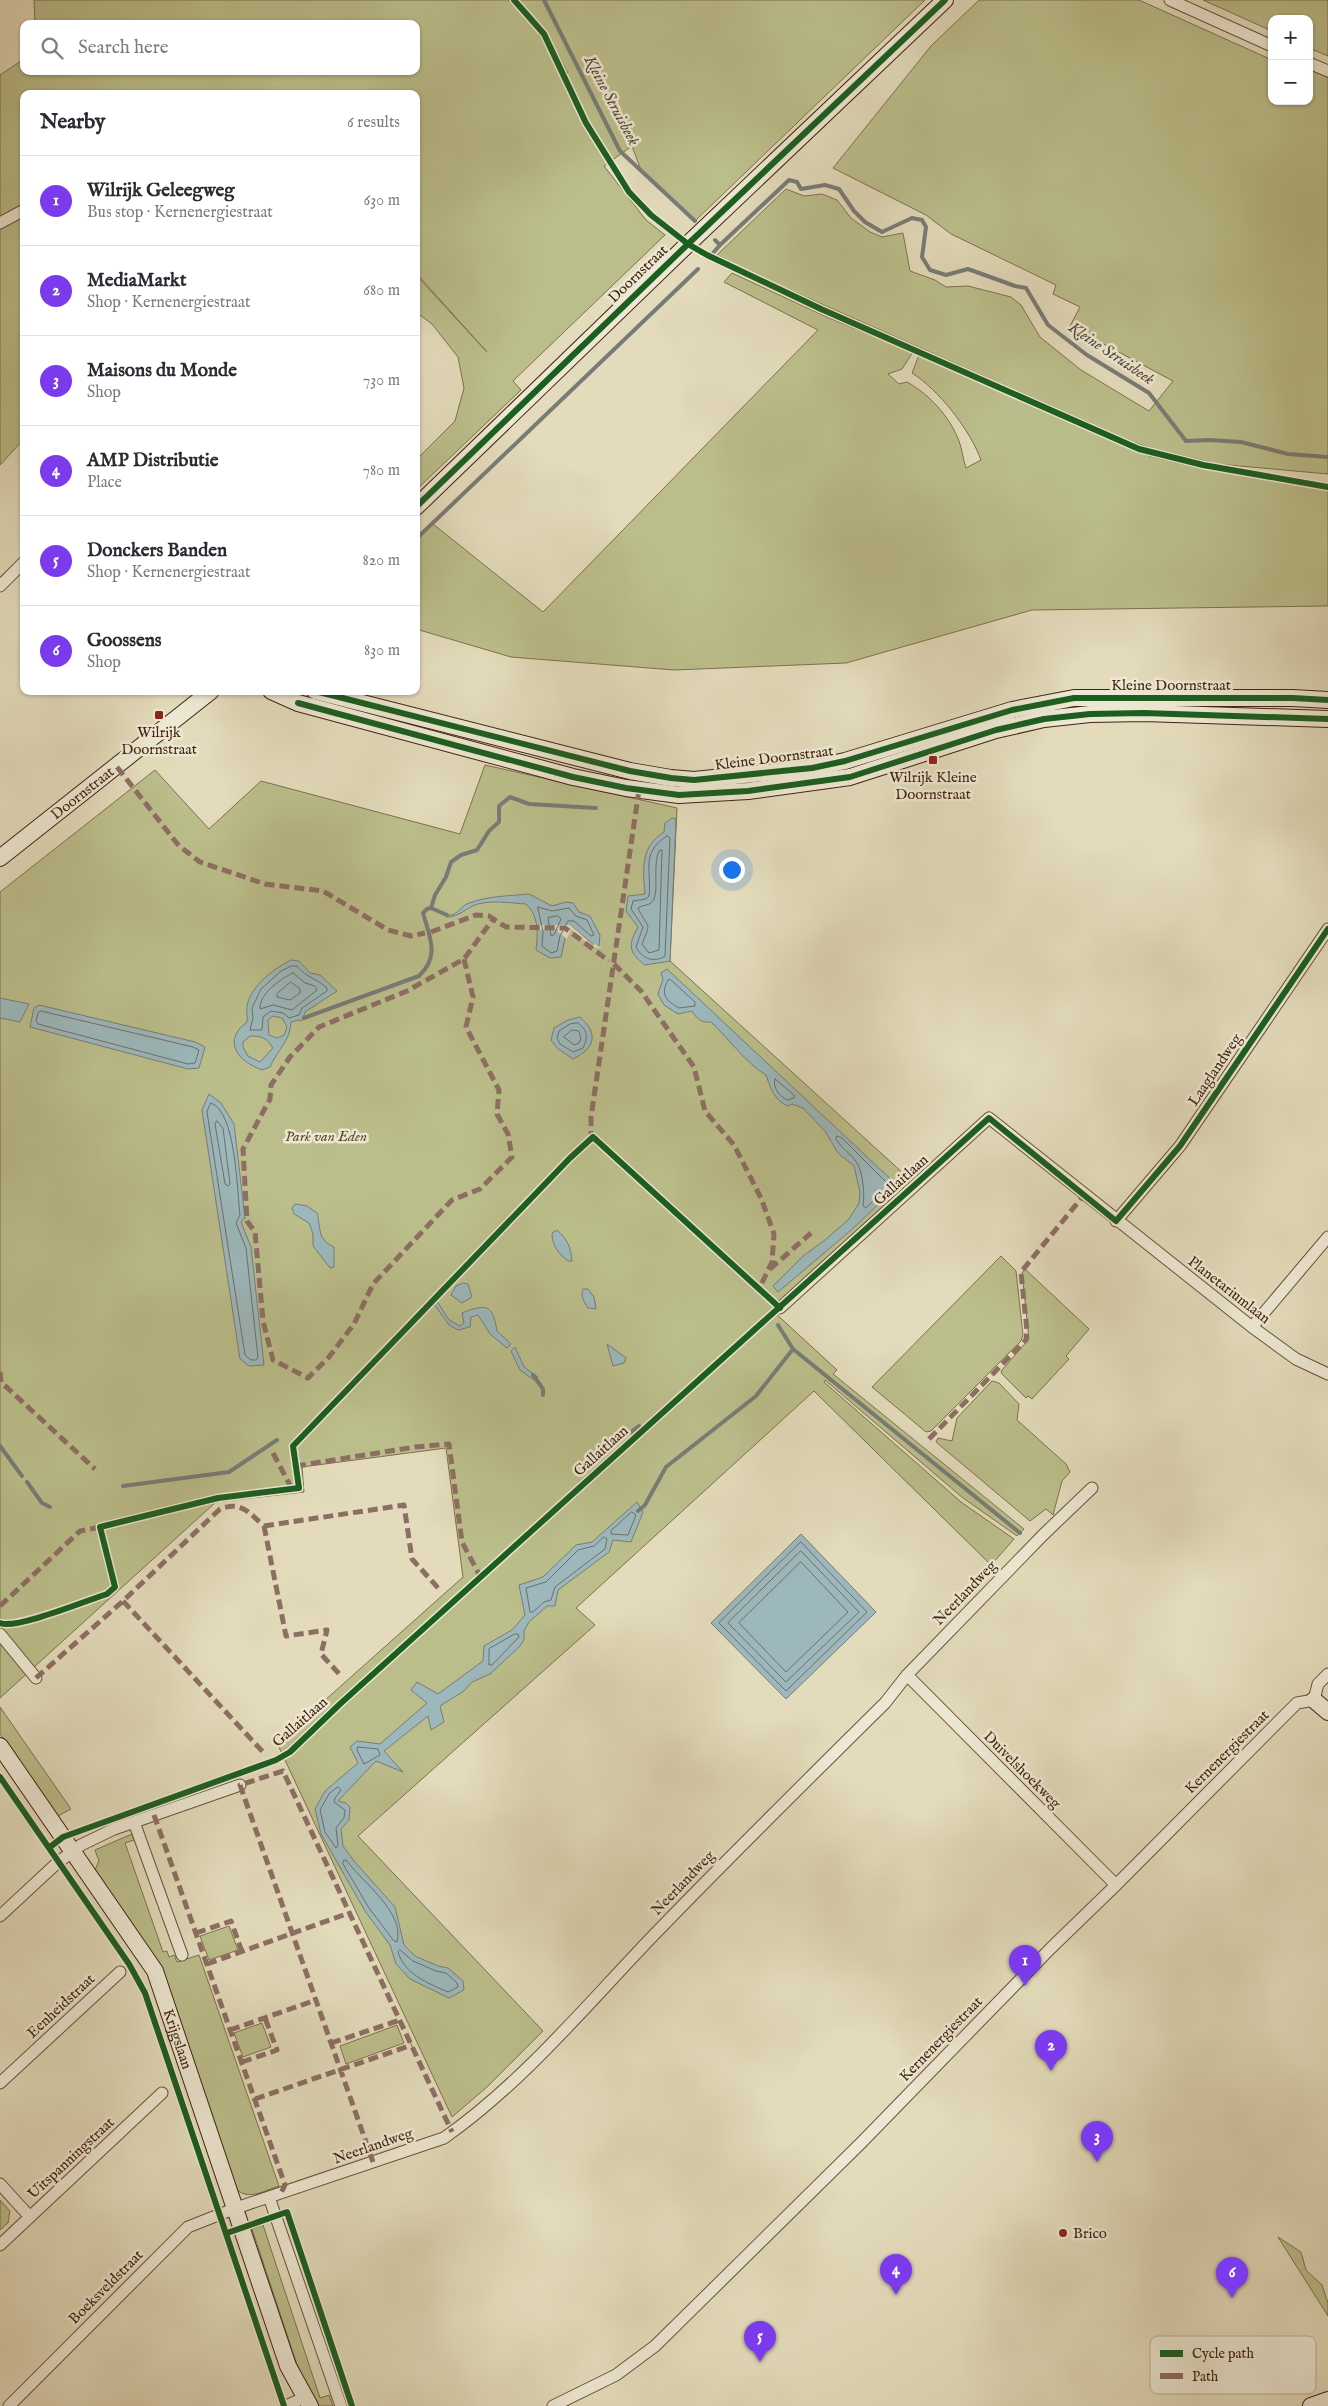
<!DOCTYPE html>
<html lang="en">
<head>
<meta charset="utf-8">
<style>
  :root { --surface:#fff; --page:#f7f7f7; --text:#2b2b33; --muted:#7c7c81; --line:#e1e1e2; --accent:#7c3aed }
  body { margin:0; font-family:"IM FELL English",serif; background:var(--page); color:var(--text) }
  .controls { position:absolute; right:15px; top:15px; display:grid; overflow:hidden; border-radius:10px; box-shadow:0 1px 4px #0004 }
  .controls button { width:45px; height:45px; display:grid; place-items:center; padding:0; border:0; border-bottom:1px solid var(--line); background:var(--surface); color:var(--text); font:25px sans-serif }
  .you { position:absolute; left:731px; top:869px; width:18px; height:18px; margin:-12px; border:4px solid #fff; border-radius:50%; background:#1a73e8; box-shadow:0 0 0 8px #1a73e833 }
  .badge { display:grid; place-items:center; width:32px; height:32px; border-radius:50%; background:var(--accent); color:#fff; font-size:16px; font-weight:700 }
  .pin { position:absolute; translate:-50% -41px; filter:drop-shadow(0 1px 2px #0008) }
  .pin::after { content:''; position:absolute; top:26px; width:18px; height:15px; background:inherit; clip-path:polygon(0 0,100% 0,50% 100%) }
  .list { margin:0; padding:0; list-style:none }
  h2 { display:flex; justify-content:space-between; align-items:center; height:65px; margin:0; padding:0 20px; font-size:21px }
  h2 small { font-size:16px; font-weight:400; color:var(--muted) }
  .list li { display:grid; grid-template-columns:32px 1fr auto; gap:15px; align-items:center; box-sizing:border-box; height:90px; padding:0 20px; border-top:1px solid var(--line) }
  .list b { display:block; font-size:19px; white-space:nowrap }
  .list p { margin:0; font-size:16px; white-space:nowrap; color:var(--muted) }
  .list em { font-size:16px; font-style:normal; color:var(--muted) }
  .icon { flex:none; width:28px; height:28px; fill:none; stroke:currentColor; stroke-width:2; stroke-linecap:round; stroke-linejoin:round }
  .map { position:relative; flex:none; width:1328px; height:2406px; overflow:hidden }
  .search { position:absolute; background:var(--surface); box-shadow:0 1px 4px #0004; left:20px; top:20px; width:400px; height:55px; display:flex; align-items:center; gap:12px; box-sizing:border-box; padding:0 18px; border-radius:10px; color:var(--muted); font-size:19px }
  .panel { position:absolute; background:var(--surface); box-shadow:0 1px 4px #0004; left:20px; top:90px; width:400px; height:605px; border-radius:10px }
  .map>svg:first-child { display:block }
</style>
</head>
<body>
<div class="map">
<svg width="1328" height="2406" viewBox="0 0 1328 2406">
  <rect width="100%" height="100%" fill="#e3dbbb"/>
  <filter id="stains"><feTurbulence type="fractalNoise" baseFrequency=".004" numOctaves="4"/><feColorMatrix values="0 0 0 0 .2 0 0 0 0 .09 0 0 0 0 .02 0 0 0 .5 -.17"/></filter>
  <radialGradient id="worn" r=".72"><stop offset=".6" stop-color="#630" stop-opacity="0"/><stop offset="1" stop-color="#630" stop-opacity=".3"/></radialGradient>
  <path fill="#bbbe8b" stroke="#7f704d" d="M34,0H508C532,20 546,43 559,70L568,73L544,28L517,0H925L695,221L642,173L632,146L604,166L646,220L665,235L513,381L521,390L416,490V460L455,421L464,388L458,357L432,324L416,312V275L487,352L416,273V94H24V439L0,465V75L24,59V71H416V24H35Z
    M979,0H1139L1272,60V101H1309V63L1328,71V474L1218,464L1153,449L1130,441L754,274L717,255L786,189L804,196L822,194L837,200L851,218L870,232L882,237L903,233L910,271L935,280L946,287L968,286L1011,297L1021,305L1040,337L1081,370L1149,411L1173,381L1070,326L1080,307L1053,294L1056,285L951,234L926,215L833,168L931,46Z
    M1203,0H1328V56L1309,48V19H1272V31Z
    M732,273L829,318L913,352L902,369L888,374L899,384L907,382C929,394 950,417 959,441C962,449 963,459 966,468L981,460C970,430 939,390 912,373L919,355L1149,456L1201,468L1328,489V606L1032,610L846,663L674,670L511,657L416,629V540L433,524L543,612L818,330L724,282Z
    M485,765L677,808L670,961L915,1184L773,1311L837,1370L833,1374L1024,1529L1017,1536L963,1498L825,1380L824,1382L961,1502L1014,1539L991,1565L814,1391L576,1608L595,1625L358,1836L543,2031L487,2087L452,2117L277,1743L463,1577L446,1448L302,1467L304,1492L216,1502L0,1698V892L155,770L209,829L261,781L460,834Z
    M1001,1256L1016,1271L1023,1335L1021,1341L931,1431L926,1432L872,1387Z
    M1025,1269L1089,1329L1066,1356L1069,1359L1032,1399L1028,1396L1026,1398L1001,1373L1002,1370L1029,1339L1022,1273Z
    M992,1381L999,1383L1019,1404L1017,1420L1066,1464L1070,1472L1062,1481L1053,1515L1046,1509L1030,1521L936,1442L938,1438L952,1441L957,1418Z
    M0,1707L71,1809L58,1816L0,1734Z
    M132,1834L134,1840L125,1843L163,1952L167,1951L169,1957L174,1955L177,1962L199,1955L279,2186C263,2191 247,2202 234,2187L161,1969L94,1872L99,1861L95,1850Z
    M229,1926L238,1950L209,1960L200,1936Z
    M262,2023L271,2047L243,2057L234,2033Z
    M397,2025L404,2043L346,2064L340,2046Z
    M0,2200L10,2211L8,2223L0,2230Z
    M263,2225L320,2398L329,2395L333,2406H316L306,2392L252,2229Z
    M1278,2237L1301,2252L1306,2270L1322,2285L1328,2303V2316Z"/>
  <path fill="#9cb8bc" stroke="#787c77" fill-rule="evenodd" d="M672,818L676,819L670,961L645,965C628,952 628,945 638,927L626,911L628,896L645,894C643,869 640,847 664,832L665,823Z
    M529,894L552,906L566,902L573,903L579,912L590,916L600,935L599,946L594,945L570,925L565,938L561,957L550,958L536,950C538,934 539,916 526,904C511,903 493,900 478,904C467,907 458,918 446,917L447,915C456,917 459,908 467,904C486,896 509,896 529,894Z
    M291,960L299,961L310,973L320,975L337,991L305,1012L302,1021L298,1020L291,1022C290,1042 277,1050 270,1067L262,1070C239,1062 221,1041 247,1022C248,1017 246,1012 247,1006C251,985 274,969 291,960ZM273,1016L282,1018L287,1027L284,1035L277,1038L269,1035L268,1020ZM250,1036C262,1036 267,1038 273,1048L260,1062L248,1056L243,1047V1042Z
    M667,969L898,1186L850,1231L778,1292L773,1286L803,1256L825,1240L849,1219L859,1203L860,1192L854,1166L838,1153L825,1131L803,1108L792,1104L787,1106C773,1098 771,1089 766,1075C747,1064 728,1038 711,1022C701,1023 697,1019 692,1011L678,1014L664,1005L658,994L663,979L661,973Z
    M0,998L29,1004L20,1022L0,1018Z
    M39,1005L195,1042L205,1047L199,1068L188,1069L30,1027L34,1008Z
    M580,1017C599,1034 595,1048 573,1059L557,1048L551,1040L554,1028L568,1020Z
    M209,1094L221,1103L234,1124L245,1218L241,1222L251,1247L264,1365L249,1366L240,1359L202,1110Z
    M295,1204L307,1206L317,1213C321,1228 317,1240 334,1247V1267L330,1268L313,1246V1234L309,1223L294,1214L292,1208Z
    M557,1230C567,1239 571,1247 572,1261H568C558,1253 552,1246 552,1233Z
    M463,1283L468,1284L472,1297L462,1303L451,1295L456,1286Z
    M583,1289H588L594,1297L596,1309L588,1308C584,1302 580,1296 583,1289Z
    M437,1301L449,1320L460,1326L464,1323L462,1313C487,1303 493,1305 497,1331L511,1344L507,1348L490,1334L478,1315L471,1317L470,1327L458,1330L449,1325L434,1304Z
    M607,1344L626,1358L624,1363L613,1366Z
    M515,1347L524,1367L538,1377L534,1380L520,1370L511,1351Z
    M637,1502L643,1512L631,1542L613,1540L609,1552L558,1590L555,1606H547L529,1622L524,1631V1640L519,1647L490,1674L472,1682L464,1691L440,1706L444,1722L431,1730L428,1716L384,1751L403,1772L376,1761L338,1801L346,1803L350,1807L349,1820L341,1829L343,1846L354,1861L395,1907L404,1945L415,1956L438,1966L448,1968L463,1981L464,1990L449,1998L410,1979L396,1964L390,1945L365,1911L321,1834L315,1809L325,1791L358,1763L350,1747L357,1741L380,1744L427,1703L411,1690L417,1682L438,1694L483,1661L484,1646L512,1630L525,1615L519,1585L543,1577L576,1545L592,1542Z
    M801,1534L876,1612L786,1699L711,1623Z"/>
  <path fill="#e3dbbb" d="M534,925H570L593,945L595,944L601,948L592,947L571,929L567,939L558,932V929L535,930Z"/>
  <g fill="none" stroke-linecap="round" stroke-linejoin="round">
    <path stroke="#706e66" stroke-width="1" d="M667,836L670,838L665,956C654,963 642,959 636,947L643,927L631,909L633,901L646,899L649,896C652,871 640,853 667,836Z
      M662,850L659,950L649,953L642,944C652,920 648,930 638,908C642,905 648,906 652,902C660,894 652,866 659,851Z
      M538,907L552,911L569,908L576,916L587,920L594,935L591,936L574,921H568L560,936L557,951L551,953L542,946L543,932Z
      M558,916L561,919L554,935L551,936L548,918Z
      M292,966H297C308,979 316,978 327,988V991L302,1008L299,1015L289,1018L283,1013L271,1011L263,1017L262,1030H250L253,1018L252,1008L261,989L281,971Z
      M293,973L305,983L315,986L317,990L292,1010L273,1005L260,1009C259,994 280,979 293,973Z
      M671,980L695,1002V1006L679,1008C666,1001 660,994 668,980Z
      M291,982L300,989V993L290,1000L277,997V994Z
      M41,1011L193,1047L199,1050L195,1063L188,1064L38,1024L36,1021L38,1013Z
      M578,1023C588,1030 588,1038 583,1048L573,1052L560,1044L557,1038L559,1031L570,1024Z
      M572,1030L579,1031L581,1039L579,1043L574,1045L564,1037Z
      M775,1079L794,1095V1098L787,1100C780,1096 772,1088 775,1079Z
      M211,1103C236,1111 237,1191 240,1215L236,1223L246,1248L258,1358L256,1360H251L245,1355L207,1112Z
      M217,1121L223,1128L230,1184L228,1186L225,1184L215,1124Z
      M837,1136L842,1138L889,1185L866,1208L863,1206C865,1196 863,1172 857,1163C852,1154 843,1151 836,1139Z
      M632,1512L636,1515L628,1535L611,1534V1531Z
      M604,1537L607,1539L605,1549L555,1587L551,1600L544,1602L533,1612H530L526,1588L546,1582L578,1550L594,1546Z
      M801,1542L867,1612L786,1691L719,1623Z
      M801,1551L859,1612L786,1682L728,1623Z
      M801,1562L848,1612L786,1672L739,1623Z
      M515,1634H518L519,1637L492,1665H489V1649Z
      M358,1747L378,1749L380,1755L364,1764L357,1750Z
      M338,1787L341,1790L335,1798L334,1802L345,1810L344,1818L336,1828L338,1845L336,1848L325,1832L320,1810L329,1794Z
      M344,1860L347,1861C362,1882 405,1912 397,1942L394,1941L369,1908L343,1864Z
      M400,1950L413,1961L436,1971L446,1973L457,1983L458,1987L448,1992C428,1983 405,1975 398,1952Z"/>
    <path stroke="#787c77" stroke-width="4" d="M544,0L620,151L695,221
      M715,240L720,245L789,180L797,182L801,189L825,185L839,189L854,211L865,222L882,232L912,218L922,220L926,227L922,257L930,270L946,275L968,269L1015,286L1026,288L1048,325L1087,355L1149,393L1186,441L1209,440L1241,442L1288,454L1328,457
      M713,253L720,245
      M416,539L698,269
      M431,908L435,895L446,877L451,862L461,855L477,850L489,831L499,822V806L510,797L529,804L596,808
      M304,1018L419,976C440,956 430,938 423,913L427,909L431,908L447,915
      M778,1325L793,1349L1020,1533
      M533,1375L543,1389V1395
      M630,1433L639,1426
      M0,1446L22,1476
      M27,1482L42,1503L50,1507
      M123,1486L229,1472L277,1440
      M638,1511L645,1505L666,1467L756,1396L793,1349"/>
    <defs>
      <path id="street" d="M1170,0L1272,46
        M1309,63L1328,71
        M0,223L24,210
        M0,586L24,562
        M1116,1221L1180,1146L1328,929
        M780,1308L989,1118L1252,1327L1296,1359L1328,1374
        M1252,1327L1328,1237
        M0,1634L36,1678
        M907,1675L1116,1885
        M134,1822L182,1955
        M0,1916L56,1864L81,1845L114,1829L240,1785
        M0,2083L120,1972
        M0,2184L30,2217
        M269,2197L341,2406
        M0,2245L162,2093
        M9,2406L188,2227L236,2208L444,2138C522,2083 585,2007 650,1939C727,1859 806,1781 885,1703L907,1675L1043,1535L1092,1488
        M286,2406L297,2401
        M553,2406L616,2375L655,2346L861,2143L1051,1948L1116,1885L1297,1703L1314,1700L1318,1684L1328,1674"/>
      <g id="secondary">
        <path d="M416,507L688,244L945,0"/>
        <path d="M271,691L298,703L573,777L626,788L679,795L748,791L850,777L996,730L1044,719L1090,714L1144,713L1328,719"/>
        <path d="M315,691L630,771L671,778L694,780L812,768L845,761L1012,710L1074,698H1293L1328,700"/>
        <path id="s1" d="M0,858L211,691"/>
        <path d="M1314,1700L1328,1712"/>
        <path id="s2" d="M0,1746L155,1971L288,2366L310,2406"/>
        <path d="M1311,2406L1328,2400"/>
      </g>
    </defs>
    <use href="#street" stroke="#6b513a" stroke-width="13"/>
    <use href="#secondary" stroke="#43230f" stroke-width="18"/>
    <use href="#street" stroke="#ede8d3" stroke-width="11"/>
    <use href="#secondary" stroke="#ede8d3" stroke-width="16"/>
    <path stroke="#8d6e63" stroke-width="5" stroke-dasharray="10 5" stroke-linecap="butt" d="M117,767L179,846L200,862L265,884L323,891L388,930L411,936L425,933
      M431,932L476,915L489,916L506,927L565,928L609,961
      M464,959L473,997L466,1027L499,1090L497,1114L508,1134L512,1157L480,1189L452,1200L373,1284L354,1324L329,1357L308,1378L273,1360L263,1321L255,1232L247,1221L243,1149L270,1099L271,1085L290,1057L319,1027L407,991L464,959L493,919
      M614,964L641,991L694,1067L705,1111L734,1145L761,1198L774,1234L772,1262L759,1289
      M595,1140L591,1132V1117L639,790
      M770,1269L811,1233
      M0,1372L1,1382L95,1469
      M929,1439L1026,1340L1027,1331L1021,1272L1084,1195
      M273,1453L292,1489
      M296,1466L415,1447L449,1444L462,1542L481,1578
      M264,1526L404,1505L412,1559L439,1589
      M264,1526L286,1636L327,1630L321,1654L342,1677
      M123,1601L263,1752
      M0,1606L80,1531L105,1526
      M36,1678L123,1601L220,1509C242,1501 248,1512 264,1526
      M154,1815L285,2185L281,2193
      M196,1933L231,1921L242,1952
      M207,1964L349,1913
      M230,2030L316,2000
      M331,2043L400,2020
      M242,2062L277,2050L265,2018
      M255,2099L412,2045
      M373,2162L240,1785L283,1771L452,2132"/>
    <defs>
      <path id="cycleway" d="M514,0L544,34L586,123L629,192L651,215L688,244L707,255L821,309L1139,449L1203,465L1328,487
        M416,507L688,244L945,0
        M315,691L630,771L671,778L694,780L812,768L845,761L1012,710L1074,698H1293L1328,700
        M298,703L573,777L626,788L679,795L748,791L850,777L996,730L1044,719L1090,714L1144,713L1328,719
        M0,1623C15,1630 88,1600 107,1594L115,1587L100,1527L218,1498L299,1488L293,1446L570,1158L593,1137L780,1308
        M0,1777L129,1964L145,1993L284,2406
        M50,1847L63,1837L276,1760L290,1752L340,1704L989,1118L1116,1221L1180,1146L1328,929
        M227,2233L287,2212L352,2406"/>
    </defs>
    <use href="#cycleway" stroke="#ede8d3" stroke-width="9"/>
    <use href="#cycleway" stroke="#1b5e20" stroke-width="6"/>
  </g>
  <g fill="#8f2418" stroke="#ede8d3" stroke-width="2">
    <rect x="154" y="710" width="10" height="10" rx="2.5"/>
    <rect x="928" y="755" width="10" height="10" rx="2.5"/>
    <circle cx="1063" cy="2233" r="5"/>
  </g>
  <g text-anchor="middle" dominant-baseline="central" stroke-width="5" stroke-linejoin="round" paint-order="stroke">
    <g font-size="15" fill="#43230f" stroke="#ede8d3">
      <text transform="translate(638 274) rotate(-44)">Doornstraat</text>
      <text x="1171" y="685">Kleine Doornstraat</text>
      <text transform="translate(774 758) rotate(-7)">Kleine Doornstraat</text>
      <text stroke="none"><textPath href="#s1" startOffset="105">Doornstraat</textPath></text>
      <text transform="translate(1215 1070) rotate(-56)">Laaglandweg</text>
      <text transform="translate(901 1180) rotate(-42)">Gallaitlaan</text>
      <text transform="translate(1229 1290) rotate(38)">Planetariumlaan</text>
      <text transform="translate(601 1451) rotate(-42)">Gallaitlaan</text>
      <text transform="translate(965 1593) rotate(-46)">Neerlandweg</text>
      <text transform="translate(300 1722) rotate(-41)">Gallaitlaan</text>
      <text transform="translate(1227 1752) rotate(-45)">Kernenergiestraat</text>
      <text transform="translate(1022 1770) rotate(45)">Duivelshoekweg</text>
      <text transform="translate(683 1883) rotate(-46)">Neerlandweg</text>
      <text transform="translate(61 2006) rotate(-43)">Eenheidstraat</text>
      <text stroke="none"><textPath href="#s2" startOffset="345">Krijgslaan</textPath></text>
      <text transform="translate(941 2039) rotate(-46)">Kernenergiestraat</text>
      <text transform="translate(373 2146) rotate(-19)">Neerlandweg</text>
      <text transform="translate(71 2158) rotate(-43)">Uitspanningstraat</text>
      <text transform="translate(106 2287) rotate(-45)">Boeksveldstraat</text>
    </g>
    <g font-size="15" fill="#43230f" stroke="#ede8d3">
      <text x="159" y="732">Wilrijk<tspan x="159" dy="17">Doornstraat</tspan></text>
      <text x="933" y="777">Wilrijk Kleine<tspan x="933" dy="17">Doornstraat</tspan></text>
      <text x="1073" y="2233" text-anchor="start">Brico</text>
    </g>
    <g font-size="15" font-style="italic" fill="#614a2e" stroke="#ede8d3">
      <text x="326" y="1136">Park van Eden</text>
    </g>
    <g font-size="16" font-style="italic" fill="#59483a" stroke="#ede8d3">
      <text transform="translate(611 101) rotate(62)">Kleine Struisbeek</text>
      <text transform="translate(1111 354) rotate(34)">Kleine Struisbeek</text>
    </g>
  </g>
  <rect x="1150" y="2336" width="166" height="58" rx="8" fill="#ede8d3" stroke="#baad98" stroke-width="1"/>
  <rect x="1160" y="2350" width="23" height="7" fill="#1b5e20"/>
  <rect x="1160" y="2373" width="23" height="6" fill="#8d6e63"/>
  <g font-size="14" fill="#43230f">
    <text x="1192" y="2358">Cycle path</text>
    <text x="1192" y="2381">Path</text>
  </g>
  <rect width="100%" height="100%" filter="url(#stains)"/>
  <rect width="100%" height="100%" fill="url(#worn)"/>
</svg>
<div class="controls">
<button>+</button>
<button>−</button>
</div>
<div class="you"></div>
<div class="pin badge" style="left:1025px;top:1986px">1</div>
<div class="pin badge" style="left:1051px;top:2071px">2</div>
<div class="pin badge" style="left:1097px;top:2162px">3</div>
<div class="pin badge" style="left:896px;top:2295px">4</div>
<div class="pin badge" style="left:760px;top:2362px">5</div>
<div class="pin badge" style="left:1232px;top:2298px">6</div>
<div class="search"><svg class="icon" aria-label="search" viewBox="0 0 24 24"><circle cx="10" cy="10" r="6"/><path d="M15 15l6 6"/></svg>Search here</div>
<section class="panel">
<h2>Nearby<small>6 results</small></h2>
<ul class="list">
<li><span class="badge">1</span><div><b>Wilrijk Geleegweg</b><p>Bus stop · Kernenergiestraat</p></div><em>630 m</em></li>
<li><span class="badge">2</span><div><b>MediaMarkt</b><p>Shop · Kernenergiestraat</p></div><em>680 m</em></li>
<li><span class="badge">3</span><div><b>Maisons du Monde</b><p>Shop</p></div><em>730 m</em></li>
<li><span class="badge">4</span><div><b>AMP Distributie</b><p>Place</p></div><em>780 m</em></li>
<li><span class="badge">5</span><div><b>Donckers Banden</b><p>Shop · Kernenergiestraat</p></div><em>820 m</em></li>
<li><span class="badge">6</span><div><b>Goossens</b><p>Shop</p></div><em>830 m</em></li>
</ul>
</section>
</div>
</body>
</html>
